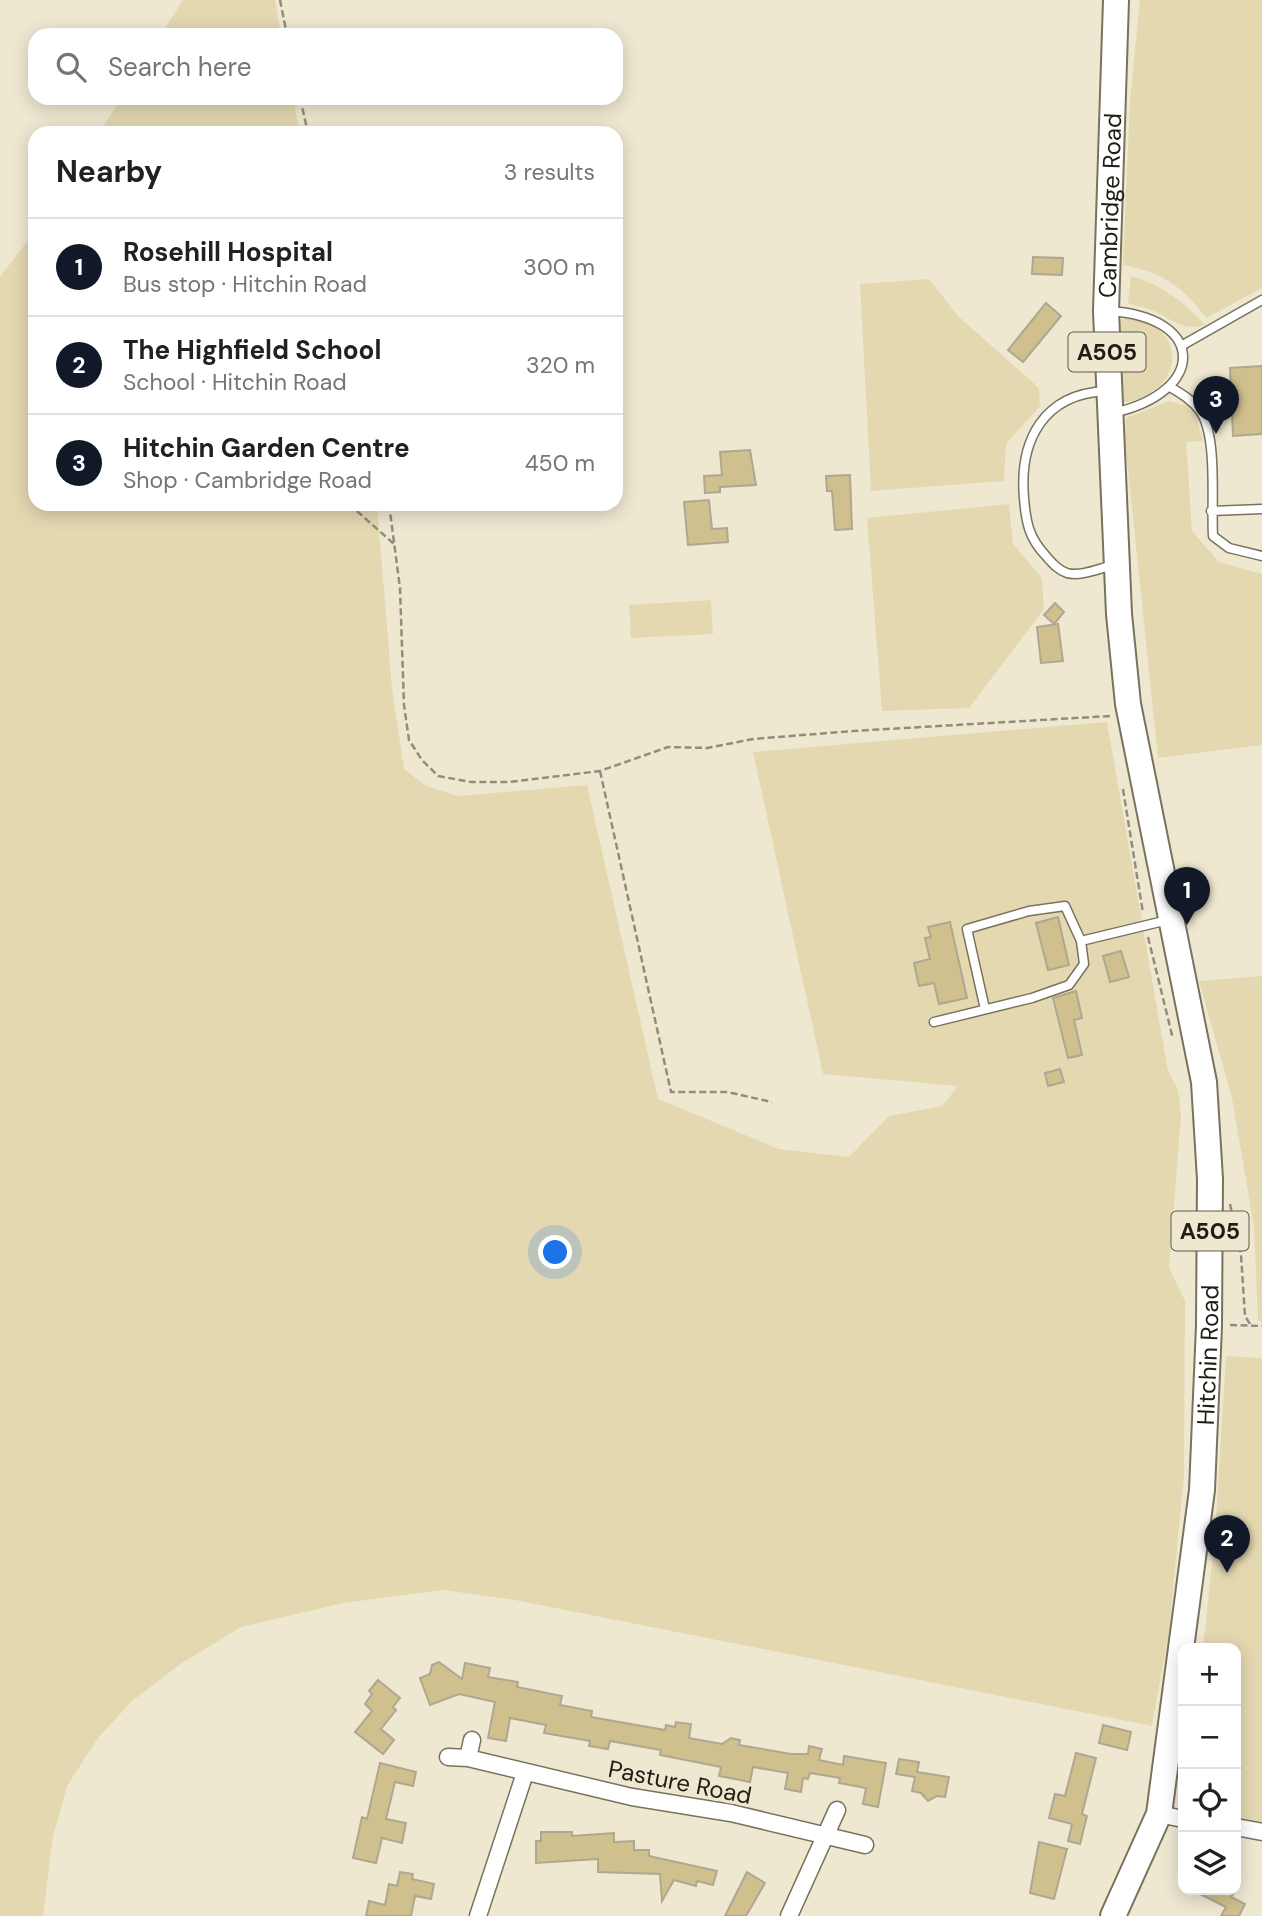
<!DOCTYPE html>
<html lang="en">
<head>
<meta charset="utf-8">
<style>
  :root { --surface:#fff; --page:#f2f2f2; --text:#202124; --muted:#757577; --line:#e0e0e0; --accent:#111827 }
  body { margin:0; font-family:"DM Sans",sans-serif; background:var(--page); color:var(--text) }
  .controls { position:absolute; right:21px; bottom:21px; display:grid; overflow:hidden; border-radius:14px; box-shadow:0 4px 18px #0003 }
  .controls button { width:63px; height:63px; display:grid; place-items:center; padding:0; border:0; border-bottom:2px solid var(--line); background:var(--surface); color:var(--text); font:35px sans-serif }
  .you { position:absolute; left:556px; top:1253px; width:24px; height:24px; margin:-18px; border:5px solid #fff; border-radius:50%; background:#1a73e8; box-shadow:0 0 0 10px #1a73e833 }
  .badge { display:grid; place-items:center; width:46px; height:46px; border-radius:50%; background:var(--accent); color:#fff; font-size:23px; font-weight:700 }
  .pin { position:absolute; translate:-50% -58px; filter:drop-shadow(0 2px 4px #0008) }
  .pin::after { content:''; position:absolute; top:37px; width:24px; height:21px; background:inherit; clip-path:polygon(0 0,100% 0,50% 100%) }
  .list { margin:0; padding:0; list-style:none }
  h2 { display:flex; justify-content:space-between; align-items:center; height:91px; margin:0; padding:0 28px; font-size:30px }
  h2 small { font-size:23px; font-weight:400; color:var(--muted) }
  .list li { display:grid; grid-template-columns:46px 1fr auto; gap:21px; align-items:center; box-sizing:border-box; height:98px; padding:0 28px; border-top:2px solid var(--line) }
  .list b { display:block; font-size:26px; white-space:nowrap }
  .list p { margin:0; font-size:23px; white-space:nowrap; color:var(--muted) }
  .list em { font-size:23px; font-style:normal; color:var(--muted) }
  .icon { flex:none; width:38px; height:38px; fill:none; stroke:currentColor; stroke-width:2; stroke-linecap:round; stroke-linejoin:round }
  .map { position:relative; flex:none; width:1262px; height:1916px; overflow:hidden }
  .search { position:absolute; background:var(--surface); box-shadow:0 4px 18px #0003; left:28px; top:28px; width:595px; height:77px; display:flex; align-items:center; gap:18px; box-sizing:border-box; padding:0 24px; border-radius:21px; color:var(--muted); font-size:26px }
  .panel { position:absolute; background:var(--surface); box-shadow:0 4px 18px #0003; left:28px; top:126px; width:595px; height:385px; border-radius:21px }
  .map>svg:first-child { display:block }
</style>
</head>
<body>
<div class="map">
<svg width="1262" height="1916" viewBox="0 0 1262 1916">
  <rect width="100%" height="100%" fill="#efe8d1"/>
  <path fill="#e4d8b1" d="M183,0H275L281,35H161Z
    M1140,0H1262V288L1206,318C1183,286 1162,272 1123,265L1130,102Z
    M121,98H293L300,133H99Z
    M35,231V504H377L392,688L404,769L426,786L458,796L587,785L658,1099L779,1149L849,1157L889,1116L942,1106L958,1086L823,1074L753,752L1107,722L1168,1071L1178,1090L1181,1115L1169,1268L1185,1301L1184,1476L1169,1631L1152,1726L515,1600L443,1590L343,1603L241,1627L182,1663L132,1701L98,1738L67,1786L53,1836L43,1916H0V277Z
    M1131,276C1162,285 1183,301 1205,325C1181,332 1172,318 1151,310C1144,307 1136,306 1128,304Z
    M929,279L958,316L1039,388L1040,406L1006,444L1004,481L871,491L860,284Z
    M1126,318C1191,324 1186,395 1121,403L1116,322Z
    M1169,401L1186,406L1196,416L1203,441L1186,442L1192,531L1219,562L1262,574V745L1158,758L1125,441L1126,418Z
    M1009,504L1013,544L1042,578L1044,609L969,708L882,711L867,518Z
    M711,600L713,634L631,638L629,605Z
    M1262,976V1323L1258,1320L1254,1227L1232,1098L1199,981Z
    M1226,1356L1262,1358V1823L1236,1817V1648H1203L1215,1535Z"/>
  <path fill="#d0c08d" stroke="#aea792" stroke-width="2" d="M1033,257L1063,258L1062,275L1032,274Z
    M1046,303L1061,316L1023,362L1008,350Z
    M1262,366V434L1233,436L1230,368Z
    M750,450L756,485L720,487V492L705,493L704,476L722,475L720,452Z
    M850,475L852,529L835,530L832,491H827L826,476Z
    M709,500L712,529L727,528L728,542L688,545L684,502Z
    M1055,603L1064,612L1054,624L1044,615Z
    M1058,624L1063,661L1041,663L1037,627Z
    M1058,917L1069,965L1048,970L1036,923Z
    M950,922L967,998L939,1004L934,983L919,986L914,963L930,959L925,938L931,937L928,927Z
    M1121,951L1129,977L1110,982L1103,956Z
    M1076,991L1082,1018L1074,1020L1082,1055L1068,1058L1053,998Z
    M1060,1069L1064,1082L1048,1086L1045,1073Z
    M439,1662L462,1679L465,1663L490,1668L488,1677L518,1682L517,1687L562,1696L560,1705L592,1711L591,1717L665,1730L666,1725L675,1727L676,1722L691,1724L689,1738L722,1744L731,1738L740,1740L739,1745L791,1754H808L809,1746L822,1749L819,1760L843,1765L844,1756L886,1763L878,1807L863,1804L866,1788L839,1783L840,1778L810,1773L808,1779L803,1778L801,1792L785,1789L788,1773L753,1767L750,1782L735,1779L719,1776L721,1767L660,1755L661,1750L610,1741L608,1749L589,1746L590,1741L544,1733L546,1725L510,1718L506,1741L488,1738L495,1702L459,1694L430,1705L420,1678L430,1674L432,1665Z
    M378,1680L400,1698L393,1707L396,1710L381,1729L394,1740L383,1754L355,1732L372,1711L365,1704L372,1694L369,1691Z
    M1103,1725L1131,1732L1127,1750L1099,1743Z
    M1076,1753L1096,1758L1082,1814L1087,1816L1080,1844L1068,1841L1072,1824L1049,1818L1055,1794L1065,1796Z
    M899,1759L919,1762L917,1772L949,1777L945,1797L937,1796L928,1801L921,1793L912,1791L915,1777L896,1774Z
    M380,1763L416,1772L413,1786L395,1782L386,1819L406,1823L402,1843L382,1838L376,1863L353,1858L362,1817L367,1819Z
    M541,1832H572V1836L614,1833V1842L634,1841V1850H649V1856L717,1871L713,1885L697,1881L696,1886L674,1880L662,1901L660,1874L598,1872V1859L536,1863V1841H541Z
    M1039,1842L1067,1849L1054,1899L1030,1893Z
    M400,1872L413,1874L412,1879L434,1884L431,1899L415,1896L411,1916H366L369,1901L385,1905L389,1884L397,1886Z
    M747,1872L765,1883L746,1916H725Z
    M1192,1890H1235L1231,1897L1245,1904L1239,1916H1221L1226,1907Z"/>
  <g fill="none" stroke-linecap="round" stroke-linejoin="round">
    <defs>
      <path id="lane" d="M1109,311C1207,317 1207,392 1113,413
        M1181,346L1262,300
        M1170,387C1182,394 1192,400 1200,411C1218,436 1211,504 1213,536L1229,548L1262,556
        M1106,391C1043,394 1019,441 1024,498C1026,523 1029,538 1046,556C1052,563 1058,570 1067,573C1081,577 1100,568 1114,565
        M1211,511L1262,509
        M985,1009L967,929L1029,911L1065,906L1081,941
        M934,1022L1032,998L1069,985L1084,964L1081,941L1168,920"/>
      <path id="street" d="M448,1757L468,1758L632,1797L731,1813L865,1845
        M468,1758L472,1740
        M1159,1814L1183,1819
        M1236,1827L1262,1832
        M478,1916L525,1773
        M789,1916L837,1810"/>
      <g id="primary">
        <path id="s1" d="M1113,1916L1159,1814L1202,1490L1209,1326L1210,1179L1204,1082L1128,704L1119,614L1106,311L1116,0"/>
      </g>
    </defs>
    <use href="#lane" stroke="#78725e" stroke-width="11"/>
    <use href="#street" stroke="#78725e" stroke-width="19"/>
    <use href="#primary" stroke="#78725e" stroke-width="28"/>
    <path stroke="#918c7c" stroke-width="2.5" stroke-dasharray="7 3.5" stroke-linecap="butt" d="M280,0L287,35
      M300,98L308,133
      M349,504L394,544
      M389,504L400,588L404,705L409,740L422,760L438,776L471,782H509L600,771L668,747L707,748L753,739L853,731L1110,716
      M600,771L671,1092H727L772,1102
      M1123,789L1143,913
      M1148,937L1173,1039
      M1230,1204L1241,1255L1245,1316L1250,1324
      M1230,1325L1262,1326"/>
    <use href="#lane" stroke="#fff" stroke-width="8"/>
    <use href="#street" stroke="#fff" stroke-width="16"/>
    <use href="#primary" stroke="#fff" stroke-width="24"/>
  </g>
  <g text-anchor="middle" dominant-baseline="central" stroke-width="6" stroke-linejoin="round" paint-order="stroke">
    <g fill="#efe8d1" stroke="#5e5a4d" stroke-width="2">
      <rect x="1068.5" y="332.5" width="77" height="39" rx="5"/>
      <rect x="1171.5" y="1211.5" width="77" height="39" rx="5"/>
    </g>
    <g font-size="23" font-weight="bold" fill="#201d15">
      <text x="1107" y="352">A505</text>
      <text x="1210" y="1231">A505</text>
    </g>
    <g font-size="24" fill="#201d15" stroke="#efe8d1">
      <text stroke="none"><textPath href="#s1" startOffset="1732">Cambridge Road</textPath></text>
      <text stroke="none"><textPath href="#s1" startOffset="574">Hitchin Road</textPath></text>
      <text transform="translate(680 1782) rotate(11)">Pasture Road</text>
    </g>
  </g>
</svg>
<div class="controls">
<button>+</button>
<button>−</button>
<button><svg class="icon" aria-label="locate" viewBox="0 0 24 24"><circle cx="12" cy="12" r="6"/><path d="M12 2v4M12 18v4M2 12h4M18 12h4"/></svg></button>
<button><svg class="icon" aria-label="layers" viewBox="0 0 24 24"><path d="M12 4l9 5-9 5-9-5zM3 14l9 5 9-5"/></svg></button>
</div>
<div class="you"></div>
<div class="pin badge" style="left:1187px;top:925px">1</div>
<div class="pin badge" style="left:1227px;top:1573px">2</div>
<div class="pin badge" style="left:1216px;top:434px">3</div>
<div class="search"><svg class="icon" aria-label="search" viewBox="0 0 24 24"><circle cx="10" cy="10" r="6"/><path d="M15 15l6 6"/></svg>Search here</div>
<section class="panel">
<h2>Nearby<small>3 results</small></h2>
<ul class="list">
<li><span class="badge">1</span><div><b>Rosehill Hospital</b><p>Bus stop · Hitchin Road</p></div><em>300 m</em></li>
<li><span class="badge">2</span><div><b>The Highfield School</b><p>School · Hitchin Road</p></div><em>320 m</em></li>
<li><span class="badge">3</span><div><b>Hitchin Garden Centre</b><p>Shop · Cambridge Road</p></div><em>450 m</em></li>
</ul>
</section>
</div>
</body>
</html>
